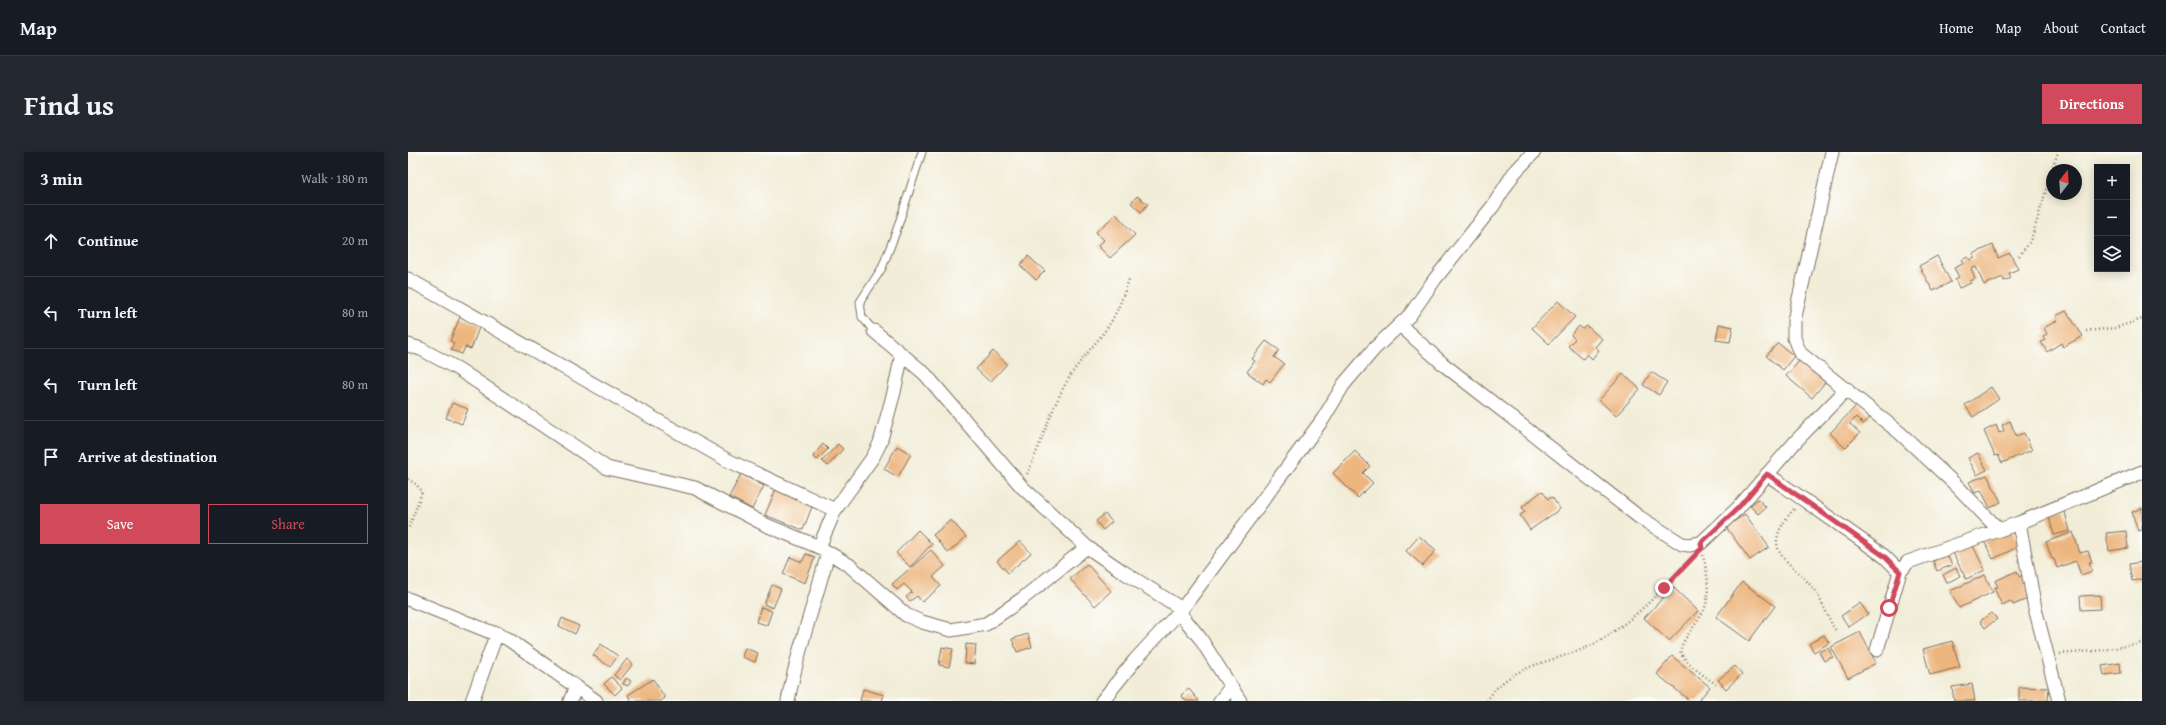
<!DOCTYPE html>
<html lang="en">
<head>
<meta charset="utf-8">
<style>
  :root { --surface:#171b24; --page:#242831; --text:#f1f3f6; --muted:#9ea1a6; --line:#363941; --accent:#d1495b }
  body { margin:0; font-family:"Gentium Book Plus",serif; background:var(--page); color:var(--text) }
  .controls { position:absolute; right:12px; top:12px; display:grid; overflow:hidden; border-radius:0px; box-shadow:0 2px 10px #0003 }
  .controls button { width:36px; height:36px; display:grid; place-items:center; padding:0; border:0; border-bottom:1px solid var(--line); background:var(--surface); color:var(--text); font:20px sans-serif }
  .compass { position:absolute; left:1638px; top:12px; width:36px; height:36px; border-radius:50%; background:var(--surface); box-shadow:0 2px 10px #0003; rotate:17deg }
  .stop { position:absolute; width:12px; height:12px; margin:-9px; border:3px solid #d1495b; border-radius:50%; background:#fff }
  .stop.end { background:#d1495b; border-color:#fff; box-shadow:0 1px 4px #0008 }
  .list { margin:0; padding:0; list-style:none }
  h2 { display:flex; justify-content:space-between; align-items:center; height:52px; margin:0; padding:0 16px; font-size:17px }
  h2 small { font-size:13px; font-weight:400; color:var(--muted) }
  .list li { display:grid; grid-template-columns:26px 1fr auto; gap:12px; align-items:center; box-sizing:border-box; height:72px; padding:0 16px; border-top:1px solid var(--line) }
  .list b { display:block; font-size:15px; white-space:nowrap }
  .list em { font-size:13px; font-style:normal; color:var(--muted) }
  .actions { display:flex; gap:8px; padding:12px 16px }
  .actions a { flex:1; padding:9px 0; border:1px solid var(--accent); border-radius:0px; text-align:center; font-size:14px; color:var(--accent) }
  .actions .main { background:var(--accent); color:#fff }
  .icon { flex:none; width:22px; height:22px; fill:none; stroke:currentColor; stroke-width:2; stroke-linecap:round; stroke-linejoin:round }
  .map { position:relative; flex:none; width:1734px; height:549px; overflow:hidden; border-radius:0px }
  header { display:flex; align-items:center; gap:24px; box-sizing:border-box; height:56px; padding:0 20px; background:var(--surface); border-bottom:1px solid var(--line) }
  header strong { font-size:19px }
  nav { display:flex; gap:22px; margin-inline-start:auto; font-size:14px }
  .intro { display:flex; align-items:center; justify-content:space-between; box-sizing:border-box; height:96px; padding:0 24px }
  h1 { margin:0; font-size:28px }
  .button { padding:10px 18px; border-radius:0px; background:var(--accent); color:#fff; font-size:14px; font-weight:700 }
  main { display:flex; gap:24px; padding:0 24px }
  aside { flex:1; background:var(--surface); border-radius:0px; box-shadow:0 2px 10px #0003 }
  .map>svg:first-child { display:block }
</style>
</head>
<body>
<header>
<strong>Map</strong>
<nav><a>Home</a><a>Map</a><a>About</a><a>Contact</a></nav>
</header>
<div class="intro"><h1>Find us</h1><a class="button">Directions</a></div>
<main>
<aside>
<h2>3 min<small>Walk · 180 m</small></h2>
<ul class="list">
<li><svg class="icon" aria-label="ahead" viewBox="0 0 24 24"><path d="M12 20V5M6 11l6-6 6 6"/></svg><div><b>Continue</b></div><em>20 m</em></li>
<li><svg class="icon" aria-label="left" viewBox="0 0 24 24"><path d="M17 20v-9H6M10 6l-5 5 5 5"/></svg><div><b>Turn left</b></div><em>80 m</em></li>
<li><svg class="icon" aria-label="left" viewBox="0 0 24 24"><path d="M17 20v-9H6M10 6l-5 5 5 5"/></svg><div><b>Turn left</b></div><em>80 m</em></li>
<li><svg class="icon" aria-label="arrive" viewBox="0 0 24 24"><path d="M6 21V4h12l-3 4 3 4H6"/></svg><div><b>Arrive at destination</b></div></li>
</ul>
<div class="actions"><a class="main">Save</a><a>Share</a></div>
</aside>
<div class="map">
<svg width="1734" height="549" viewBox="0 0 1734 549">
  <rect width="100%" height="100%" fill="#fdfcf7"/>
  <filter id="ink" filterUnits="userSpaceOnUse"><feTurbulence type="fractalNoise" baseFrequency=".025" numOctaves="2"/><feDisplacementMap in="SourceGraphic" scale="8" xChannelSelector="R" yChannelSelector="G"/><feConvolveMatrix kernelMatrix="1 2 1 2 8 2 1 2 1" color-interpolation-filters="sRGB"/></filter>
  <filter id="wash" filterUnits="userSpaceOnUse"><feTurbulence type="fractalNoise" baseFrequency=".012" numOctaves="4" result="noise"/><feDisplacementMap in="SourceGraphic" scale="16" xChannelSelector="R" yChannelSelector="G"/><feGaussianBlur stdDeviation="0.9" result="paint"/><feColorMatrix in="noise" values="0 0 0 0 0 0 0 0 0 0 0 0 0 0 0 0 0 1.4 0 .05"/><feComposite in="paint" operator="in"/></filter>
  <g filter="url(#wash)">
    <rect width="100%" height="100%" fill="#f1edd8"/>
    <g id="blocks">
      <path fill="#edb67f" d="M729,44L740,52L733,60L723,51Z
        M708,62L727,83L702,106L690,94L696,88L688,80Z
        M1585,93L1590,106L1602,101L1610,117L1601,121L1603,126L1596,129L1595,125L1576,133L1568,115L1563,117L1567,127L1562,129L1563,131L1551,136L1547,127L1551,125L1546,116L1555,112L1553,108L1560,105L1562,108L1567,106L1565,102Z
        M620,104L637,119L628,128L612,113Z
        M1529,104L1543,130L1525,139L1511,114Z
        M1150,149L1167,165L1141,192L1124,176Z
        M1658,159L1675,184L1655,195L1653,191L1639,200L1633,190L1637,188L1635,184L1639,182L1636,176L1650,168L1648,164Z
        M52,165L72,173L63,197L57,195L54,202L43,198L46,191L42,189Z
        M1311,172L1325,175L1322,190L1308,188Z
        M1171,174L1175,177L1179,174L1194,187L1187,195L1191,198L1184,207L1179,202L1175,207L1160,194L1167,187L1163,183Z
        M858,189L871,198L866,205L876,212L862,230L858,227L855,232L839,220L847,209L844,207Z
        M1370,191L1386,204L1375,218L1358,204Z
        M585,199L599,212L582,230L568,217Z
        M1393,207L1418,229L1404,246L1378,224Z
        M1243,220L1259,230L1251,243L1235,233Z
        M1215,222L1232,237L1208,264L1191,248Z
        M1583,235L1591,247L1565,265L1557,253Z
        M44,251L60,257L54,272L38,266Z
        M1450,252L1463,265L1455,272L1448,265L1442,272L1452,281L1437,296L1422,281Z
        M1602,269L1608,284L1616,281L1624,298L1594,311L1590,303L1587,304L1576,279L1588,273L1591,281L1596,279L1594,273Z
        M415,292L420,297L409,308L405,304Z
        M430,292L435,297L420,314L414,309Z
        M489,294L503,302L490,325L476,317Z
        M947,299L962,314L955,321L965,331L950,346L925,321Z
        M1570,301L1579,318L1569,323L1560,306Z
        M333,322L356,334L344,357L321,345Z
        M1579,323L1593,350L1582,356L1573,338L1567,341L1561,330Z
        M368,337L405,352L395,378L357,363Z
        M1134,339L1140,347L1144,345L1152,357L1122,378L1112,363L1117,360L1114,355Z
        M1350,347L1358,355L1350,362L1342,354Z
        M1734,356V378L1730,379L1724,360Z
        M1656,357L1662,379L1646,383L1640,362Z
        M697,362L704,370L695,378L688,369Z
        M1337,362L1361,395L1342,408L1318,375Z
        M543,368L558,385L540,401L525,383Z
        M1602,376L1612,394L1585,407L1576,389Z
        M510,378L524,392L502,415L488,401Z
        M1718,379L1720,396L1701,399L1698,381Z
        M1665,380L1672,401L1680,399L1684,410H1681L1684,419L1673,423L1668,409L1649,416L1646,407H1644L1638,390Z
        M1011,384L1028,398L1015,414L998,399Z
        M612,389L623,401L600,421L589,409Z
        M1564,392L1577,418L1558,427L1545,401Z
        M523,398L537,414L525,425L533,434L514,450L509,444L502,449L498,445L504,440L496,432L489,438L484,432Z
        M398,402L407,405L397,431L375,422L382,405L394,410Z
        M1539,403L1544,413L1529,419L1525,409Z
        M1734,410V427L1724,429L1721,412Z
        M679,412L703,439L687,454L662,427Z
        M1548,416L1552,424L1539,431L1535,423Z
        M1609,419L1611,425L1615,423L1622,446L1605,453L1603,449L1594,453L1586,436L1590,435L1587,429Z
        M1577,423L1585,440L1551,456L1542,439Z
        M1334,430L1367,454L1341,489L1308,465Z
        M364,433L373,437L365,456L356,452Z
        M1265,435L1290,459L1261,489L1236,466Z
        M1692,443L1693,457L1673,458L1672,444Z
        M1452,451L1460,462L1441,475L1433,464Z
        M353,455L364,459L359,473L348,470Z
        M1584,461L1589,467L1577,476L1572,469Z
        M154,466L171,474L167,482L151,474Z
        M1452,480L1468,511L1440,526L1423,495Z
        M620,482L624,495L609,500L604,487Z
        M1416,483L1421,491L1406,500L1401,492Z
        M1544,489L1552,515L1522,523L1515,497Z
        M193,492L210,504L202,515L185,503Z
        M558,492L568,493L566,512L557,511Z
        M534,495L545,497L541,515L531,513Z
        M337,496L350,501L347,510L334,505Z
        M1420,496L1425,505L1416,509L1411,500Z
        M1264,504L1302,535L1290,549H1282L1249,522Z
        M219,507L225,512L212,528L206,523Z
        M1712,511L1713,521L1696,523L1694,514Z
        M1327,514L1334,522L1318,537L1310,528Z
        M203,525L214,536L207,543L196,532Z
        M218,526L223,529L220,534L215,532Z
        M245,527L257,546L253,549H223L220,543Z
        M1564,532L1567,549H1546L1544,535Z
        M1611,535L1641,536L1640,549H1611Z
        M455,537L476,543L474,549H452Z
        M781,537L791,549H778L773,543Z"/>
    </g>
  </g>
  <g filter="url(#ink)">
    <use href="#blocks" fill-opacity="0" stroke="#7b6e5f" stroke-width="1"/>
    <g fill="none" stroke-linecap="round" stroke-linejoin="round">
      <defs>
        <path id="lane" d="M466,179L454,165L452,150L474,116L488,80L514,0"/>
        <path id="street" d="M1424,0L1386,169V186L1392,201L1492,281L1548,333L1591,378
          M0,127L319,308L427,358
          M992,173L1035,212L1231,365L1274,392L1281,393L1293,391L1330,356L1389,288L1439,237
          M466,179L517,222L614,335L679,395L714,419L774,457
          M0,193L13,197L50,217L199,316L287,336L358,373L411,395L441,413L498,463L514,470L543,478L578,472L614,447L679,395
          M1359,322L1476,404L1492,420
          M1611,371L1627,456L1651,549
          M411,395L427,358L465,305L472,291L486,240L494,202
          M0,447L100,487L188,549
          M771,460L792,486L832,549
          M1469,498L1492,420L1500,410L1611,371L1734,320
          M64,549L89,481
          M162,549L168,535
          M380,549C389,498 407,451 420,401
          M694,549L727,508L774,457L915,267L936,232L966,197L1002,163L1027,127L1085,54L1106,21L1126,0
          M812,549L822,536"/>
      </defs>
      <use href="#lane" stroke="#7b6e5f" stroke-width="9"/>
      <use href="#street" stroke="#7b6e5f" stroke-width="15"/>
      <path stroke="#7b6e5f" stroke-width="2.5" stroke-dasharray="1 3" stroke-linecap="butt" d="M1644,18L1650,0
        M1611,104L1621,91L1625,82L1644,18
        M1678,179L1707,176L1734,167
        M619,322C634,290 643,256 661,226C673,206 691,189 703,170C711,156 716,142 721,127
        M0,327L9,333L14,340L0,378
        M1386,357C1346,403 1386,407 1409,442C1417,455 1420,468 1429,480
        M1295,403C1299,419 1303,443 1296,458C1292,469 1270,491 1273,501C1277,511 1299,526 1308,532
        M1652,502L1696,498L1734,491
        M1079,549C1102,510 1149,511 1186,492C1224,471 1254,438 1284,406"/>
      <use href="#lane" stroke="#fff" stroke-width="7"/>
      <use href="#street" stroke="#fff" stroke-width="13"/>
    </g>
  </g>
  <g fill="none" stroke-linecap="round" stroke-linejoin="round" filter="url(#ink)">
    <path stroke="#d1495b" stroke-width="5" d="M1256,436L1294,396L1293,391L1330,356L1359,322L1476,404L1492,420L1481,456"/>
  </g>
</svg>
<div class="controls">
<button>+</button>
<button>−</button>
<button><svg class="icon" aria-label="layers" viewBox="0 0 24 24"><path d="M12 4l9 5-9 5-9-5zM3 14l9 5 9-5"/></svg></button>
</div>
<svg class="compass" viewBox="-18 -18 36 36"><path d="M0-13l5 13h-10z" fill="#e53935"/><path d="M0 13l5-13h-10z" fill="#9ea1a6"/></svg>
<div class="stop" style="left:1481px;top:456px"></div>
<div class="stop end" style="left:1256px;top:436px"></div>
</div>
</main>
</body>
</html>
